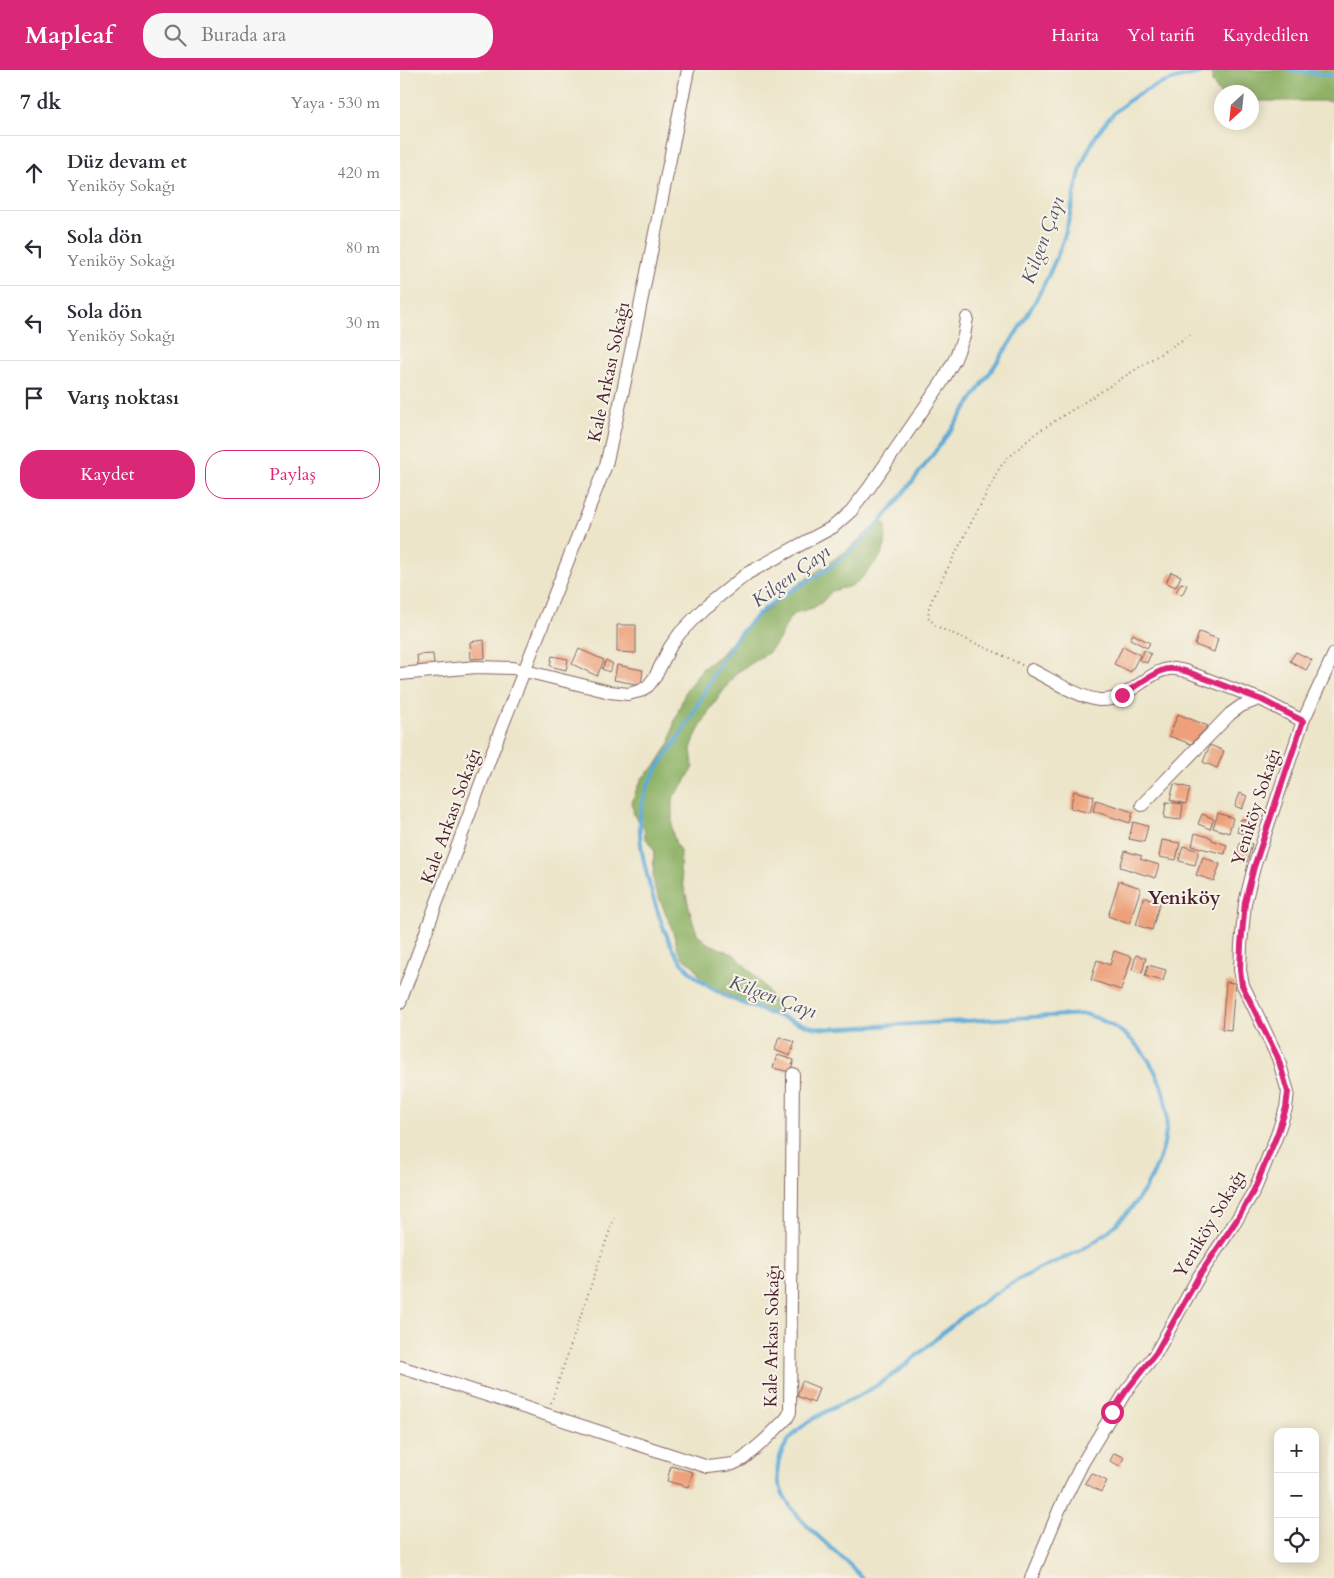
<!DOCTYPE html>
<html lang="tr">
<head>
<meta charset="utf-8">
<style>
  :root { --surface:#fff; --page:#f7f7f7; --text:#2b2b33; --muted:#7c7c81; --line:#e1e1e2; --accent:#db2777 }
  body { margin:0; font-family:Cardo,serif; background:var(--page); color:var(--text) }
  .controls { position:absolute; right:15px; bottom:15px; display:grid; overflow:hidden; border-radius:10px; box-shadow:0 2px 12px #0003 }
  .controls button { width:45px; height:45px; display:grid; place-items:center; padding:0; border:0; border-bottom:1px solid var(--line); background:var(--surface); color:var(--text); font:25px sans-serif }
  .compass { position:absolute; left:814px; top:15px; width:45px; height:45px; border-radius:50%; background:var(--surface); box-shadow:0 2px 12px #0003; rotate:207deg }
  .stop { position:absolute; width:15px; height:15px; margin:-11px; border:4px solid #db2777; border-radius:50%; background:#fff }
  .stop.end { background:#db2777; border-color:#fff; box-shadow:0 1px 5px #0008 }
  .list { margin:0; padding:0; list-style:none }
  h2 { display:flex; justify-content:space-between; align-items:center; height:65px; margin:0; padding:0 20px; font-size:21px }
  h2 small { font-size:16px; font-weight:400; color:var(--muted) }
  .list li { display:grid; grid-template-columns:32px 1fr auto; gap:15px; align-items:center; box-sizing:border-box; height:75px; padding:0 20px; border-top:1px solid var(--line) }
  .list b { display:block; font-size:19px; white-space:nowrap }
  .list p { margin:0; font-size:16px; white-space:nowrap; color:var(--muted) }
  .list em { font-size:16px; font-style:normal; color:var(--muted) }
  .actions { display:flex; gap:10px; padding:15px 20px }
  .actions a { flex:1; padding:11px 0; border:1px solid var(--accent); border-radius:20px; text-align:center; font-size:18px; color:var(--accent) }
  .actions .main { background:var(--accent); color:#fff }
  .icon { flex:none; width:28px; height:28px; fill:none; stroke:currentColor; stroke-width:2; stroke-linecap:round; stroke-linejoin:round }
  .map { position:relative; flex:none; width:934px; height:1508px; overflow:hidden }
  header { display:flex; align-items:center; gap:30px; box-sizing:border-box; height:70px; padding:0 25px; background:var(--accent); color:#fff }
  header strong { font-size:24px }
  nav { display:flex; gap:28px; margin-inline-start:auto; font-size:18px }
  .search { width:350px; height:45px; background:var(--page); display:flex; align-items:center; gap:12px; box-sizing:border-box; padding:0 18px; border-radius:20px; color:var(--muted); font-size:19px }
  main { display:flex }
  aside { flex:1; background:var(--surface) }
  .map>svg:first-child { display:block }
</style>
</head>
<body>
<header>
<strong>Mapleaf</strong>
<div class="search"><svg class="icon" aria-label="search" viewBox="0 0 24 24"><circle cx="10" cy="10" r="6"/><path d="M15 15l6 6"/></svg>Burada ara</div>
<nav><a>Harita</a><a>Yol tarifi</a><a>Kaydedilen</a></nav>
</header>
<main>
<aside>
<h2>7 dk<small>Yaya · 530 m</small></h2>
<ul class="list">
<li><svg class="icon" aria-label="ahead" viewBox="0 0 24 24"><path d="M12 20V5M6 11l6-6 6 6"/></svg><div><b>Düz devam et</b><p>Yeniköy Sokağı</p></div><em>420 m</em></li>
<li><svg class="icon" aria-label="left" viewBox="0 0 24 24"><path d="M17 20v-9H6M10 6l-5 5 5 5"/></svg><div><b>Sola dön</b><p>Yeniköy Sokağı</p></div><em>80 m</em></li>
<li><svg class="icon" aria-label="left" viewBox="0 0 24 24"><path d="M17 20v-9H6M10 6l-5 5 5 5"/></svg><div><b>Sola dön</b><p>Yeniköy Sokağı</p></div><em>30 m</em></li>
<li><svg class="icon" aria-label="arrive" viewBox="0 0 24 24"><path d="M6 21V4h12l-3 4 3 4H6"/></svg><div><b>Varış noktası</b></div></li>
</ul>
<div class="actions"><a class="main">Kaydet</a><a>Paylaş</a></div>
</aside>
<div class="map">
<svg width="934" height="1508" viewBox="0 0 934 1508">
  <rect width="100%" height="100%" fill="#f7f3e8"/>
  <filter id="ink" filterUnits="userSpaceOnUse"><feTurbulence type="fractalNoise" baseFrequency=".02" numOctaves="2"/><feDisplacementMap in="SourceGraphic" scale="10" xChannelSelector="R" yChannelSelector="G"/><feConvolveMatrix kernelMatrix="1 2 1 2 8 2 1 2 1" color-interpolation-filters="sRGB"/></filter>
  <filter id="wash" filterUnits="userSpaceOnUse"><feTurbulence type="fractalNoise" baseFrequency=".0096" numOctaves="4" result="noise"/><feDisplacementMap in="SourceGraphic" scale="20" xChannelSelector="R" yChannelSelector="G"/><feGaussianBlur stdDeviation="1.12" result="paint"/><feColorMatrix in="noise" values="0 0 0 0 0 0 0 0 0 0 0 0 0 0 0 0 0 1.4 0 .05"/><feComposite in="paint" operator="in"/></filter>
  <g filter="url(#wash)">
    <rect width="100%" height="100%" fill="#ece5c9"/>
    <path fill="#8eb266" stroke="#6c6848" d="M812,0H934V31H852V22H822L821,25L812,12Z
      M484,453L486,457L485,476L480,487L460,510L451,516L432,521L421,533L413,538L398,542L390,547L378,571L368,583L336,603L309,641L295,667L291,679L293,697L285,712L274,726L272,734V761L276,774L281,783L280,801L293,853L298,865L307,873L335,885L366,918L378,939L376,944L369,945L308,915L299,905L295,897L283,888L279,882L271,856L255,818L253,808L254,780L245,767L244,758L234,745L232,733L237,718L243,707L256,695L270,673L274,653L286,620L302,599L319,586L332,572L360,545L372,537L390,520L446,481L472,458L478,454Z"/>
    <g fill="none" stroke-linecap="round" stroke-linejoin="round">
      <path stroke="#5dabd7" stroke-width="4" d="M889,0L934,6
        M462,1508C437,1477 371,1440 378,1395C385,1351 439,1338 471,1319C511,1296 541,1260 580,1234C598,1221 617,1210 637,1200C653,1192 671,1186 686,1177C739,1146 783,1076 761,1015C748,979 721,955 685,944C622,948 559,951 497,955C478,956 460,957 442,958C434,958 426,959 418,958C403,956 388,949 373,944C339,933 303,921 280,890C262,866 242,796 240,764C239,749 241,733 247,718C255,697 273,679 284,659C309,618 324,573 361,542C379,526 400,516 420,504C438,493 454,479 469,464C484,449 496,432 509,416C538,379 565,341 591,301C619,260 646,218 663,171C671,146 674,120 682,95C705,30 757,7 822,0"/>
    </g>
    <g id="blocks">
      <path fill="#eda079" d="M771,502L781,506L776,517L766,513Z
        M781,513L787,515L782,525L776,522Z
        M217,555H236V583L217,582Z
        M799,562L818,569L814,582L795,575Z
        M733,564L750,573L747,578L730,569Z
        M84,570L85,588L71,589L70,572Z
        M723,576L740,585L731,602L714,594Z
        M179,579L204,590L197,606L172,594Z
        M744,580L751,584L747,593L739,590Z
        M896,582L912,590L906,600L890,591Z
        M33,584L34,595L18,596L17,585Z
        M152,586L168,589L166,600L150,596Z
        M206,590L213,594L209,602L202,599Z
        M217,595L243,600L241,615L214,610Z
        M778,644L808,656L791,674L769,666Z
        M810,675L824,681L817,698L803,692Z
        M774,714L790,718L786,734L770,730Z
        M674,721L694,726L690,743L670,738Z
        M840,723L847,726L842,739L835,736Z
        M696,730L733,742L730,753L693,741Z
        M766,732L783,734L781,750L764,748Z
        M818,743L833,748L829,763L813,758Z
        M802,744L814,749L810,759L798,754Z
        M841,749L854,753L851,766L837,762Z
        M733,752L748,756L744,772L729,769Z
        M795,763L812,768V770L827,775L825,784L792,776Z
        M762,770L780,773L776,790L759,787Z
        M841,771L852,774L847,792L835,789Z
        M783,776L799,781L795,795L779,791Z
        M725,781L742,786L740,789L759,795L755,808L720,797Z
        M803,787L820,794L814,811L796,805Z
        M719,811L741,818L729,854L708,846Z
        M744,827L760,832L752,860L736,855Z
        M714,881L732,887L721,920L691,910L697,890L710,895Z
        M736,885L746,888L742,903L732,900Z
        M748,895L766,900L763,911L745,906Z
        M826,912L835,913L831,960L822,959Z
        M379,967L395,972L390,986L375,980Z
        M377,985L394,990L390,1002L373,998Z
        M402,1311L419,1318L414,1333L397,1326Z
        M714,1383L724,1387L720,1396L710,1391Z
        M271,1396L293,1402L288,1417L267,1411Z
        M691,1403L707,1411L701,1422L685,1413Z"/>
    </g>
  </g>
  <g filter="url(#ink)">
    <use href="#blocks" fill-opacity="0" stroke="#836462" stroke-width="1"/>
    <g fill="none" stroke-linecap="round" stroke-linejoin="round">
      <defs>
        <path id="minor" d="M632,600C650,609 680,628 699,630C729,632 747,601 769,599C776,598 782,600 788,602L862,630L903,651
          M0,604L76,597L113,598L210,622L228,624L240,621L248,616L255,607L270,577L280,563L303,539L348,503L433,457L451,441L469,418L542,312L555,289L564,266L567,248
          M742,735L830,644L841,636L859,629
          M0,932L99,664L206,395L224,316L288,0
          M0,1297L308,1397L333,1394L343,1389L366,1369L387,1348L390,1342L393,1004
          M631,1508L660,1438L682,1394L726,1321L756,1283L799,1206L836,1151L855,1119L877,1065L886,1038L888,1022L878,988L843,915L840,900L841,875L845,833L854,797L903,651L934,584"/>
      </defs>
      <use href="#minor" stroke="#836462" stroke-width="14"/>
      <path stroke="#836462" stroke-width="2" stroke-dasharray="1 4" stroke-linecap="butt" d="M622,595L600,584L542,559L535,555L528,547L529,537L534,525L600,397L608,388L636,363L793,263
        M151,1333L214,1148"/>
      <use href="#minor" stroke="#fff" stroke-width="12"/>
    </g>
  </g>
  <g fill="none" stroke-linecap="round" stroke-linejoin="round" filter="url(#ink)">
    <path stroke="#db2777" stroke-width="6" d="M712,1342L726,1321L756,1283L799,1206L836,1151L854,1120L877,1065L886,1038L888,1022L878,988L842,915L840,900L841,875L845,832L854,797L903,651L862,630L788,602C782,600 775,598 768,599C756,600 734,618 722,625"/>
  </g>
  <g text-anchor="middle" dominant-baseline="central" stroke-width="4" stroke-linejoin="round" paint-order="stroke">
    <g font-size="18" fill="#4a1f2b" stroke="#f7f3e8">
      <text transform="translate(209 302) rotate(-78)">Kale Arkası Sokağı</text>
      <text transform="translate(856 737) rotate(-72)">Yeniköy Sokağı</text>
      <text transform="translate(51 746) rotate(-70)">Kale Arkası Sokağı</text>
      <text transform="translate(810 1154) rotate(-59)">Yeniköy Sokağı</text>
      <text transform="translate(372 1266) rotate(-89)">Kale Arkası Sokağı</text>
    </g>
    <g font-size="19" font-style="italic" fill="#515067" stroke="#f7f3e8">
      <text transform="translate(643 170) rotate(-70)">Kilgen Çayı</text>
      <text transform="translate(391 506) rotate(-36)">Kilgen Çayı</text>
      <text transform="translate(373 927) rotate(20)">Kilgen Çayı</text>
    </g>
    <g font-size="19" font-weight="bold" fill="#4a1f2b" stroke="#f7f3e8">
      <text x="784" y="828">Yeniköy</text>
    </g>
  </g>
</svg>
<div class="controls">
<button>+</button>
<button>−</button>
<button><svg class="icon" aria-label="locate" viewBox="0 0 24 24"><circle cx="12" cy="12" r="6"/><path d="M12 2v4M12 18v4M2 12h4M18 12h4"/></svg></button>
</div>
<svg class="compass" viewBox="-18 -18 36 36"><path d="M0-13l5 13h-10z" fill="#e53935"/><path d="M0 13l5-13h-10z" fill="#7c7c81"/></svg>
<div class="stop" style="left:712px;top:1342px"></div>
<div class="stop end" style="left:722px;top:625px"></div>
</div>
</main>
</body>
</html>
